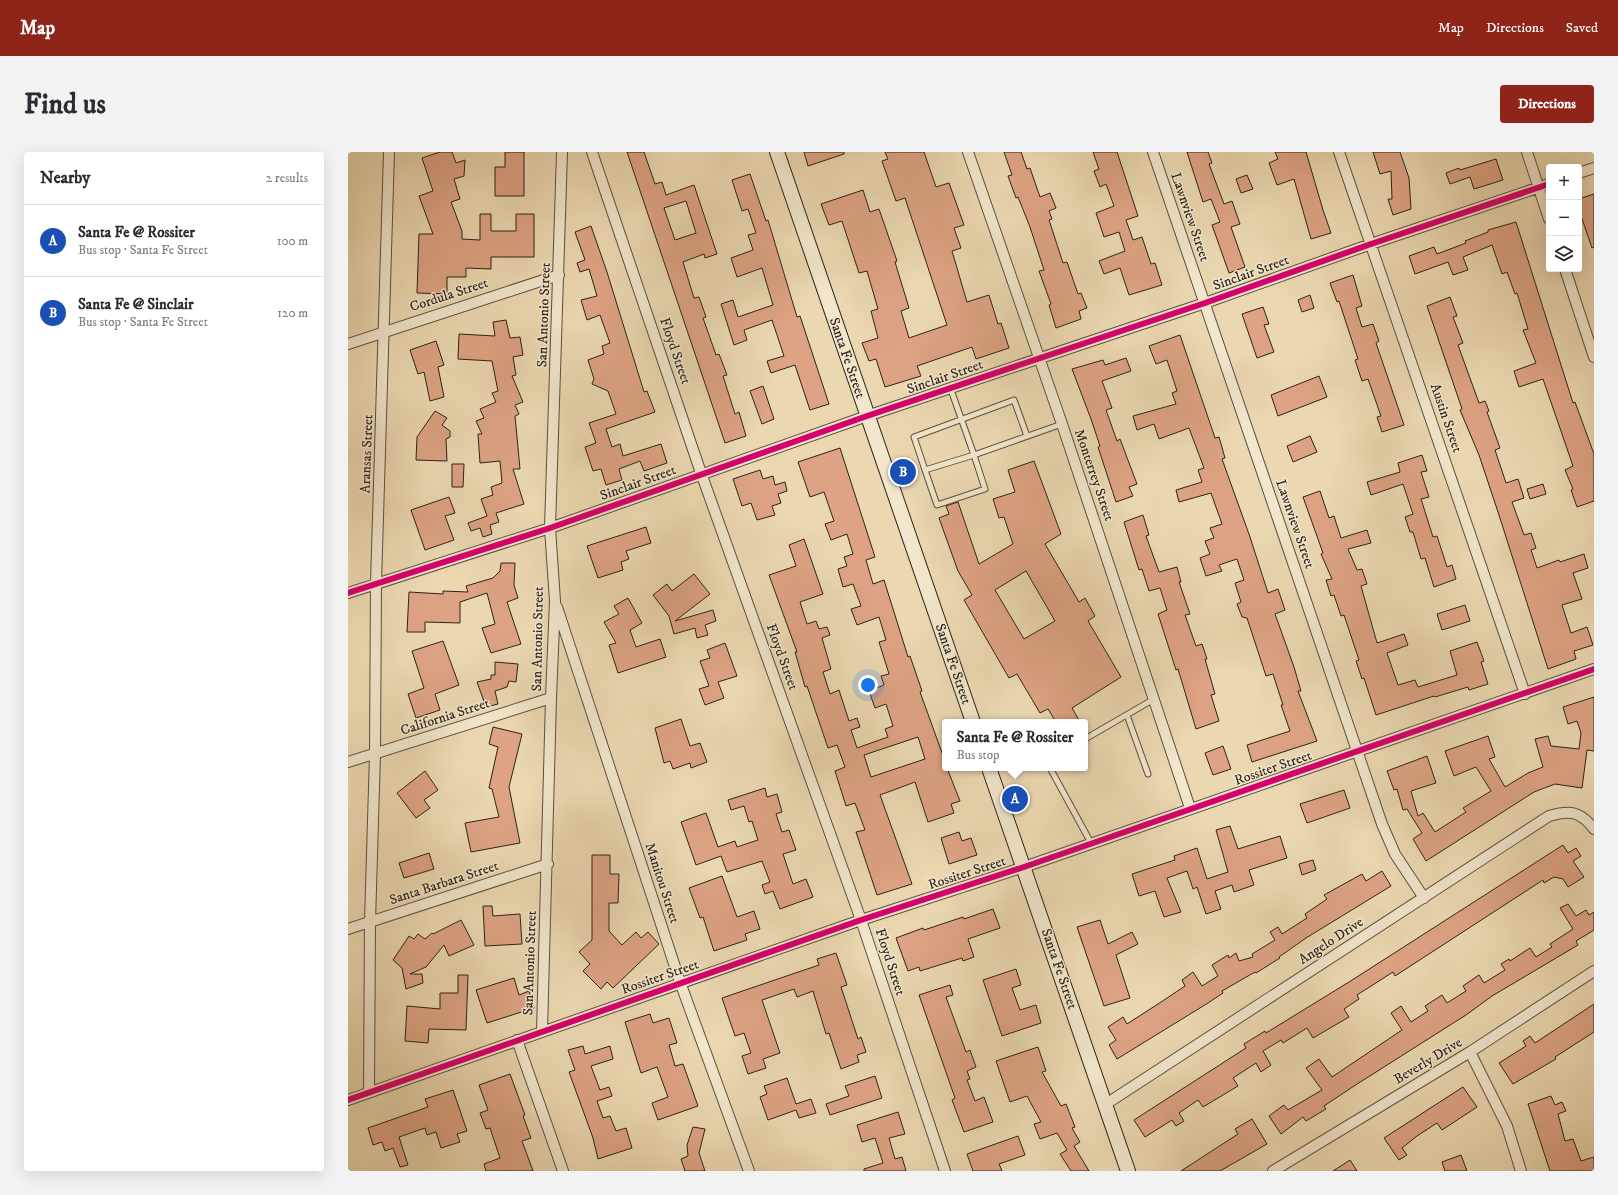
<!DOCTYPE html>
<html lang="en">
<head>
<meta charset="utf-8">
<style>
  :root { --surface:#fff; --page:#f2f2f3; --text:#2b2b33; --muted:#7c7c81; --line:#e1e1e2; --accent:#8f2418 }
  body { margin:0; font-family:"IM FELL DW Pica",serif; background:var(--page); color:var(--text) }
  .controls { position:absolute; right:12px; top:12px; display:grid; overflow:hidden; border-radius:4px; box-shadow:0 4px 16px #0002 }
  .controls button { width:36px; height:36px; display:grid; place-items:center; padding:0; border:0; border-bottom:1px solid var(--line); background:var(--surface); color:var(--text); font:20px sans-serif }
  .you { position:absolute; left:520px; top:533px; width:14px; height:14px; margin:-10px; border:3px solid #fff; border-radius:50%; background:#1a73e8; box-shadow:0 0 0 6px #1a73e833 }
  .badge { display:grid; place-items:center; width:26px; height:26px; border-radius:50%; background:var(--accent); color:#fff; font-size:13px; font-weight:700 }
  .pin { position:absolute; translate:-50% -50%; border:2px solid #fff; box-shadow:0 1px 4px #0006 }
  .popup { position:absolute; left:594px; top:567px; width:146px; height:52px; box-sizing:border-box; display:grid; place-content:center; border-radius:4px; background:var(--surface); filter:drop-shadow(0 1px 3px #0005); font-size:13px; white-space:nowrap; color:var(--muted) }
  .popup b { font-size:15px; color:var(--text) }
  .popup::after { content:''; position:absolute; left:50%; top:100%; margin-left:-8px; border:8px solid transparent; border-top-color:var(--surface) }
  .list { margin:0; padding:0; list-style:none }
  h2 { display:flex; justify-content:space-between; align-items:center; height:52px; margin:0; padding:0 16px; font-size:17px }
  h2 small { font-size:13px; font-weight:400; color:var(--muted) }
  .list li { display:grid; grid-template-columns:26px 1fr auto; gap:12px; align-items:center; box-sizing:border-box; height:72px; padding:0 16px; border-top:1px solid var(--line) }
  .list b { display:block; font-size:15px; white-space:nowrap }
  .list p { margin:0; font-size:13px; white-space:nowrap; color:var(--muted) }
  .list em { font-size:13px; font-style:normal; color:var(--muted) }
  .icon { flex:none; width:22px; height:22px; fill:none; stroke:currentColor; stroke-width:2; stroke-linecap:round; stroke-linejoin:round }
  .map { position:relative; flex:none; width:1246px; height:1019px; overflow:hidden; border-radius:4px }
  header { display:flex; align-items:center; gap:24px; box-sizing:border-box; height:56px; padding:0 20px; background:var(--accent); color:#fff }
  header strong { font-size:19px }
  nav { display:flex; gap:22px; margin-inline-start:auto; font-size:14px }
  .intro { display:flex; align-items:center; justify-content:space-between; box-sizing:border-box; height:96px; padding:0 24px }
  h1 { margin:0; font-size:28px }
  .button { padding:10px 18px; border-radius:4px; background:var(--accent); color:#fff; font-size:14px; font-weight:700 }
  main { display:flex; gap:24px; padding:0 24px }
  aside { flex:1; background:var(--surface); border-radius:4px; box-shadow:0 4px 16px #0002 }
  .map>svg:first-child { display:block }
</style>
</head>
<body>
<header>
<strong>Map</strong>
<nav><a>Map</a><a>Directions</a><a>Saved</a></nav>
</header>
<div class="intro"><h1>Find us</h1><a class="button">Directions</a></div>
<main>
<aside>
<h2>Nearby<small>2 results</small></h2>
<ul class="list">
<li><span class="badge" style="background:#1a4fb4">A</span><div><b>Santa Fe @ Rossiter</b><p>Bus stop · Santa Fe Street</p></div><em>100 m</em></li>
<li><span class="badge" style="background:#1a4fb4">B</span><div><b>Santa Fe @ Sinclair</b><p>Bus stop · Santa Fe Street</p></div><em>120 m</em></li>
</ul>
</aside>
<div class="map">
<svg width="1246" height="1019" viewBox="0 0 1246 1019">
  <rect width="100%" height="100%" fill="#ebd8b1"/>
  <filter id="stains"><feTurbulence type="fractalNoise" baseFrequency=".005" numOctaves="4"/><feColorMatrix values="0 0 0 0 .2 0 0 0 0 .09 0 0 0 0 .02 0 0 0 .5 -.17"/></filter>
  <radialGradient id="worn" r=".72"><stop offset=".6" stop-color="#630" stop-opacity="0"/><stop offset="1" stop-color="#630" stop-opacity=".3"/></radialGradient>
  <path fill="#dda384" stroke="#2d2219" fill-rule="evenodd" d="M92,0H104L108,11L117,8L116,24L106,27L112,47L103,50L114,79V87L132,88V62H143V79H168V62H186V105H143V117L118,116V125H99V142L69,141L71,82H85L71,44L85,39L74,6Z
    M157,0H176V44H147V15H157Z
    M279,0H296L307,32L314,30L318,43L346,33L369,102L357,106L356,102L335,110L346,146L351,145L358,165L355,166L368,203L371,202L379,223L375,224L387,262L391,260L398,284L377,291ZM338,49L348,81L327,88L316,56Z
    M456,0H496V2L460,14Z
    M537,0H576L588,35L601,31L616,73L606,76L613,96L604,99L619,150L641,143L650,172L653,171L661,196L628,207L624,195L569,214L573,224L537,235L528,207L521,209L514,191L530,186L523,159L530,157L519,119L511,121L494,69L481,73L473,52L515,38L522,60L531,57L549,109L547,110L561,156L553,159L561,186L599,173L557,46L548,49L534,9L540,7Z
    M656,0H673L679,17L682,16L692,45L702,41L708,56L701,59L704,67L701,68L715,111L719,110L730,142L733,141L739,156L731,159L733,167L708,176L701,153L703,152L691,119L696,118L682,75L670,45L668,46L660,24L664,23Z
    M745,0H769L790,64L778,68L785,88L794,85L803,112L807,111L814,133L781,143L772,116L756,122L751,109L777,99L771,80L756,85L748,61L766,54L758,32L752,35L746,19L751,17Z
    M839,0H860L864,11L861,12L876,52L884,49L892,72L883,75L897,115L881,121L864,73L872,70L863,47L855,50Z
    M927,0H958L975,58L983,81L963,87L946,27L929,33L921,11L930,7Z
    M1025,0H1052L1061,26L1063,57L1045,63L1040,47H1044L1043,19L1032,22Z
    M1148,7L1155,28L1126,37L1122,25L1102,32L1098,21L1111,16L1112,18Z
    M402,22L418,69L420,68L449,165L452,164L481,252L462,258L447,213L423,221L419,209L436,204L424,168L396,178L399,188L386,193L373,152L385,148L390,165L425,153L414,116L389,125L383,106L405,98L400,83L408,81L400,57L394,59L384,28Z
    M899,23L905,37L893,41L888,27Z
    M1246,42V95L1244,96L1231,58V47Z
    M1168,70L1225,251L1227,250L1246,302V349L1229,355L1223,338L1225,337L1217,318L1225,314L1195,227L1171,235L1166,219L1188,211L1175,178L1180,177L1169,141L1167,142L1159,120L1154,122L1144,93L1115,105L1120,118L1105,123L1100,110L1067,122L1061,104L1086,95L1089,102L1118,91L1117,89L1140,80V78Z
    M243,74L259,120L296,240L299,239L307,260L258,277L264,295L272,292L275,304L313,292L319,311L296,319L292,309L271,317L274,328L258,333L253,317L245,319L237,295L248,291L241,271L268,262L260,239L244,232L246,227L240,208L256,202L254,194L262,191L252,163L239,168L233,148L249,144L241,117L232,120L229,111L237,108L227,80Z
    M1005,123L1014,154L1008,156L1014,175L1025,172L1031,189L1028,191L1056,273L1034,280L1029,265L1033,264L1020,227L1014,229L1007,208L1010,207L991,149L989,150L982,131Z
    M962,143L966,156L954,160L950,148Z
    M1102,145L1109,164L1105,165L1115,191L1110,193L1131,251L1137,249L1141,259L1139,260L1152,296L1147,298L1158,331L1170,327L1176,346L1164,350L1176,383L1183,381L1188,396L1183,398L1189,416L1211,408L1212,410L1236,402L1240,416L1225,421L1234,447L1214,453L1223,481L1239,475L1245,493L1226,499L1228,507L1200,517L1151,363L1131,303L1112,258L1114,257L1079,154Z
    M915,155L921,172L916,173L926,200L909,206L894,162Z
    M158,168L162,186L172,185L175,203L165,205L168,223L164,224L175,250L167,253L171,262L167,264L172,317H165L176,352L148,361L151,370L142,373L144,382L135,385L132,376L123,379L120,371L139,364L133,347L145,343L143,335L154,331L152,309L132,311L130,282H134L128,269L136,266L132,257L148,250L144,241L150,239L144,209L110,207L111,182L147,184L145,170Z
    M832,183L867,286L871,285L877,306L874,307L902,385L920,441L930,437L937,458L927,462L946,515L953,539H950L969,589L904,610L899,593L942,579L933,553H935L925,522L918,524L899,466L894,465L889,452L893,450L887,431L896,428L889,407L871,413L874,419L858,424L852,406L862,402L857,389L866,386L862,376L874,372L863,341L831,350L828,338L854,330L850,318L856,316L841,276L811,287L806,272L789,278L785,264L828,252L824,241L829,239L819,208L808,212L801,194Z
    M88,189L96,213L90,215L96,245L82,249L76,220L70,222L62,198Z
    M778,206L783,219L754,229L764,256L758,258L769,289L772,287L789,332L781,335L785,344L768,350L750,295L752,294L743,267L724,217L755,208L757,213Z
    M971,224L979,245L930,264L923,243Z
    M415,234L426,267L414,272L402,239Z
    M87,259L99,266L94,273L102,279V285L98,287L99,309L68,308L69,285Z
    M962,284L969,300L945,310L939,294Z
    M492,296L527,405L518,408L525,432L536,428L560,505L562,504L574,539L572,540L597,609V616H599L612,649L603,652L606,661L580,670L567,630L532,643L564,732L529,743L508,680L517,678L507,651L498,654L487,619L497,615L489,593L480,596L459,534L457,535L447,500H449L421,423L448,414L441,393L456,387L475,442L452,450L459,472L468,469L471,477L479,475L482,483L474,486L483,517L475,520L482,542L491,538L501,569L509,566L512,575L503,578L509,596L540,585L537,577L545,574L538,552L527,556L521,539L536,533L533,524L541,522L531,490L538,488L531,465L509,473L503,457L513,454L505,432L495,435L490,417L499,414L496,405L505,402L499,382L483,388L477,372L486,369L476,340L462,345L450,310ZM570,585L577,607L523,625L516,603Z
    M1074,303L1079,319L1073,320L1081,345L1073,347L1085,385L1089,384L1099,415L1104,413L1108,427L1086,435L1077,406L1073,407L1065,380H1062L1057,365L1065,362L1055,332L1023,343L1019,330L1052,320L1050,311Z
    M686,309L713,382L697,392L731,450L737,446L747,464L740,469L773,525L724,556L732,570H708L700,557L692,561L669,522L661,526L616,448L624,443L610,419L591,366L601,362L598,354L610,350L631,412L665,392L656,365L651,366L645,347L667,340L660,318ZM678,419L707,469L676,487L647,438Z
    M104,312H116L115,335H104Z
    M412,318L415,327L425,324L427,333L437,330L439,339L430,342L433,351L424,354L427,363L409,368L403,351L394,354L385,327Z
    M1195,332L1198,342L1182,347L1179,337Z
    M972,339L981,366L986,364L993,386L1019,378L1023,391L1000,397L1009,418L1014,417L1019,432L1013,434L1029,491L1056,482L1060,493L1039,501L1050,533L1067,528L1070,535L1109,523L1102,499L1129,490L1136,509L1133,510L1140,532L1121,538L1120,535L1087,545L1086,544L1028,563L1016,526L1014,527L1008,509L1011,508L996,463L993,464L986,443L983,444L978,428L984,427L973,402L975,401L955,345Z
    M101,345L107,361L97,364L106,388L77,398L63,358Z
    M795,363L801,383L798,384L811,420L829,415L833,430H831L842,462L837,463L848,494L854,492L859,507H857L867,542L863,543L871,569L848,577L830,517L828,518L810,462L819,458L812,436L801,439L794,417L791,418L776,370Z
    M298,375L303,391L278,399L281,407L273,410L275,418L250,426L239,394Z
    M153,411H167L166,433L170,446L159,450L173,492L143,501L134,476L147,472L139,441L112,450V471L77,470V480H59L61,440L95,442V439L120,440L118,434L145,426L152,419Z
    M346,422L362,442L327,469L365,458L368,469L357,473L360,483L349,486L347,476L326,482L321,464L305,443L319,432L324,439Z
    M280,446L294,471L282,478L288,495L312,487L318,505L270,521L261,493L268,491L256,470L271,462L266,454Z
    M1117,453L1122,469L1094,478L1089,462Z
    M95,489L111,533L87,542L92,558L68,566L60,542L76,536L64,499Z
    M377,491L389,524L370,530L376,546L357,553L351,537L361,534L352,509L362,506L359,498Z
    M147,510L170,512L168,530L161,529L159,535L147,539L150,552L138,555L129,530L143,527V523H147Z
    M1246,545V599L1239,598L1234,636L1207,632L1186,640L1078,709L1065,687L1074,681L1059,657L1055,658L1049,637L1046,638L1039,619L1079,604L1088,631L1063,639L1070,664L1075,661L1087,680L1118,660L1115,656L1143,639L1128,615L1106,624L1097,599L1140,584L1147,605L1141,607L1157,635L1180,621L1195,615L1187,587L1200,584L1203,594L1231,597L1233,581L1229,569L1220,572L1215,555Z
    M333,567L342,594L352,591L359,610L343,616L342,611L325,617L322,609L316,611L307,576Z
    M145,575L174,582L161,635L172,691L123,700L117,671L151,665L144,637L141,636L150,595L141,592Z
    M875,594L883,617L865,623L857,601Z
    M77,619L90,638L76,648L82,656L68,666L49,641Z
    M417,636L419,645L429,642L434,660L428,662L434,680L441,678L448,698L435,702L445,732L458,727L465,745L432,757L425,739L417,742L414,733L422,730L414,709L379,720L373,704L348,713L333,670L358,661L370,695L387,689L389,695L410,688L404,669L401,670L396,654L383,658L380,648Z
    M996,638L1002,656L959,671L952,652Z
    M882,674L890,697L932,684L939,706L901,718L906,733L886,740L884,733L867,739L873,757L858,762L849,735L845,737L839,719L819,726L833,760L816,765L807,739L791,744L784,722L827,708L826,704L849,696L859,727L880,720L868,678Z
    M611,680L614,689L623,686L629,703L601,712L593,686Z
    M1215,693L1220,701L1228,696L1233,704L1225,709L1236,725L1220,735L1215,727L1206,725L1196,731L1195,728L1047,824L1045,820L1009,843L1011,847L996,857L1001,865L965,886L959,876L935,891L933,888L915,899L923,913L913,920L908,911L885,926L890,934L855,955L850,948L831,961L836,969L828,974L824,968L797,985L786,968L898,896L896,892L917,879L918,881L1001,830Z
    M81,701L86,717L56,726L51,711Z
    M244,703H262V722H271L270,751H261V779L274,793L288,780L293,786L300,780L311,792L265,836L259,830L253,837L235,819L242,812L231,800L244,788Z
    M965,708L968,718L954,723L951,712Z
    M1034,719L1043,734L958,786L931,805L932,806L908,821L907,820L874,839L875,841L860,851L769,907L761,893L768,888L760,875L775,865L779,872L810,852L837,834L834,828L845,820L854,834L870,824L864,813L880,803L881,806L888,801L891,809L905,805L904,802L927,788L922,780L930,775L934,782L959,766L957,762L979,747L976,743L1014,722L1018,729Z
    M374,724L389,765L406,759L412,777L397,782L399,788L366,799L355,765L352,766L341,736Z
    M1220,752L1228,764L1238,758L1241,763L1246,760V778L1228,789L1230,793L1144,844L1118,863L1006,934L976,954L978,957L958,969L955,965L933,982L921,964L936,953L940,958L974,938L958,916L971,907L984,925L1054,878L1043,861L1053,854L1063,870L1080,859L1077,854L1094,843L1099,851L1118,839L1115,834L1131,823L1136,831L1157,818L1153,812L1161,807L1162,809L1182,796L1188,805L1204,795L1202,792L1225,777L1212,756Z
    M135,754H144L145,764L172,762L174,792L137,794Z
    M645,757L652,776L620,787L626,805L615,809L614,806L572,819L571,815L560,819L548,786L575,776L576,778L615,765L616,767Z
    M113,768L126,793L101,804L96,793L78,815L62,822H74L75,831L58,837L54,816L45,808L61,784L66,787L70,782L77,787L84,781L85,782Z
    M752,768L760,792L784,780L790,792L768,803L782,846L756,854L729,775Z
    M488,801L499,833L493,835L510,887L513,885L518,900L509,903L511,910L493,917L481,881L478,882L465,839L449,845L446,837L414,848L432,901L415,907L418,916L400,922L394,904L403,901L396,881L387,884L374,846L471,813L469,807Z
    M668,817L673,833L664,836L672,858L688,853L693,871L654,884L635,828Z
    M110,823H120L118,878L81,877L80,891L57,889L59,854L92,857V841H110Z
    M166,826L171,843L181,839L186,856L139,871L128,838Z
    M602,833L605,843L598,845L618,900L622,898L628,915L619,919L622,927L619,928L627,949L636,945L645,970L616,980L604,948L607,946L571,843Z
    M1246,852V880L1207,905L1208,907L1165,932L1151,911L1178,894L1175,889L1182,884L1187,891Z
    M302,862L305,871L321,866L329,891L321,893L327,914L335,912L350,954L310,968L304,951L320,945L309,915L293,921L277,870Z
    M235,894L237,902L262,894L265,907L243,914L252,938L261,935L264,944L249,949L255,966L262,964L268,979L278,976L284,996L250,1007L245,986L221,920L227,918L220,898Z
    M690,895L698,919L694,920L713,954L718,952L727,975L724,976L732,990L726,994L741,1019H723L712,1002L719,998L709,981L692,987L686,972L693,970L679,944L662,950L648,909Z
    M162,922L177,963L175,964L183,986L174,989L185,1019H138L136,1012L152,1006L142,976L138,977L132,961L140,958L131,933Z
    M527,924L534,946L482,963L478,952L501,944L497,934Z
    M439,926L448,952L463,947L468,961L451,966L448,958L420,968L412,945L419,942L416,934Z
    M1115,935L1129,955L1094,978L1089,971L1069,984L1054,996L1059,1003L1051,1008L1036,986Z
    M105,938L119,979L109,982L112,990L93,996L88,980L79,983L77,976L51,985L60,1013L52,1015L45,996L37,999L34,990L25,993L20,976L80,955L77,947Z
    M1203,944L1207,953L1214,950L1218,959L1210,962L1217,989L1225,987L1233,1009L1246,1005V1019H1202L1180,952Z
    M550,960L557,982L541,986L547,1007L554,1005L558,1019H516V1017L535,1011L527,986L514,990L509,973Z
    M904,967L919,992L872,1019H833L890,982L887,977Z
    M345,975L357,977L351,1001L357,1019H337L333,1007L340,1004L339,993Z
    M670,984L677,1003L651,1012L654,1019H625L619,1002Z
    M1113,1003L1119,1019H1097L1094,1010Z
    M1002,1008L1009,1019H985Z"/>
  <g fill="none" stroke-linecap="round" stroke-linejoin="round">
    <defs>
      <path id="lane" d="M602,235L626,303L714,272
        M626,303L637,337L589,353L577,318Z
        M577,318L566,285L666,248L679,284
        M779,563L800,622
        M737,587L806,547
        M702,616L743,691"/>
      <path id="street" d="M244,0L353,321L513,768L597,1019
        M620,0L714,272L842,656
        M805,0L1034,672L1047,702L1076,746
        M991,0L1177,542
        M1179,0L1201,67
        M1231,21L1246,16
        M1217,117L1246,205
        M0,192L211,123
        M0,441L202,376L519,264L857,151L1023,92L1201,32
        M209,455L332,830L401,1019
        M0,610L203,546
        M0,777L200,712
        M194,879L203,546L207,449L202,376L214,0
        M169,888L215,1019
        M1122,900L1159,974L1173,1019
        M21,940L22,770L27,602L28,431L41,0
        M0,948L513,768L676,715L1246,517
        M758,952L1201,664C1222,658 1232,659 1246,677
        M925,1019L1122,900L1246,819"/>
      <path id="secondary" d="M429,0L625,570
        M641,616L780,1019"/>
    </defs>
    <use href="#lane" stroke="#5c503f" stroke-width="7"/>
    <use href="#street" stroke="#5c503f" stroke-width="12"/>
    <use href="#secondary" stroke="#2d2219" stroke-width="16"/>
    <use href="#lane" stroke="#f2e6cc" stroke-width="5"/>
    <use href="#street" stroke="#f2e6cc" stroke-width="10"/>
    <use href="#secondary" stroke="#f2e6cc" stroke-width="14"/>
    <defs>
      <path id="cycleway" d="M0,441L202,376L519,264L857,151L1023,92L1201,32
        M0,948L513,768L676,715L1246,517"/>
    </defs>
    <use href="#cycleway" stroke="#f2e6cc" stroke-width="8"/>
    <use href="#cycleway" stroke="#d6006c" stroke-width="6"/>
  </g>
  <g text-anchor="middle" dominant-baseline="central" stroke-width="3" stroke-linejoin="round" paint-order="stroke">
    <g font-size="14" fill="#2d2219" stroke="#f2e6cc">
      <text transform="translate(842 65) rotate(71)">Lawnview Street</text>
      <text transform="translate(903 121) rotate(-20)">Sinclair Street</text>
      <text transform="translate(101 143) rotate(-18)">Cordula Street</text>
      <text transform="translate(196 163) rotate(-88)">San Antonio Street</text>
      <text transform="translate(327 199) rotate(71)">Floyd Street</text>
      <text transform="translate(499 206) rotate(71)">Santa Fe Street</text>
      <text transform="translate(597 225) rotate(-19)">Sinclair Street</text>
      <text transform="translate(1098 266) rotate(71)">Austin Street</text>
      <text transform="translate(19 302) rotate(-88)">Aransas Street</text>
      <text transform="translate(746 323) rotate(71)">Monterrey Street</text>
      <text transform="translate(290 331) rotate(-20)">Sinclair Street</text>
      <text transform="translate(947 372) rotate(71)">Lawnview Street</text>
      <text transform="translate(190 487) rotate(-89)">San Antonio Street</text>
      <text transform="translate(434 505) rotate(70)">Floyd Street</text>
      <text transform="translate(605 512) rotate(71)">Santa Fe Street</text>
      <text transform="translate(97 565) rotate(-18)">California Street</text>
      <text transform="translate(925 616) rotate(-19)">Rossiter Street</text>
      <text transform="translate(619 721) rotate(-18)">Rossiter Street</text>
      <text transform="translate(96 731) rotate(-18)">Santa Barbara Street</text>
      <text transform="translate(314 731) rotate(72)">Manitou Street</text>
      <text transform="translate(983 789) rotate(-33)">Angelo Drive</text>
      <text transform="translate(542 810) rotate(72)">Floyd Street</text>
      <text transform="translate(182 811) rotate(-88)">San Antonio Street</text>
      <text transform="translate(711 817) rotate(71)">Santa Fe Street</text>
      <text transform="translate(312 825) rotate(-19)">Rossiter Street</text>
      <text transform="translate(1080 909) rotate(-31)">Beverly Drive</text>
    </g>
  </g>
  <rect width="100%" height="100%" filter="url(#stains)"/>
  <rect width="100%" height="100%" fill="url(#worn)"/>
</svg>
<div class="controls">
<button>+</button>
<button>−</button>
<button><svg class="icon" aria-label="layers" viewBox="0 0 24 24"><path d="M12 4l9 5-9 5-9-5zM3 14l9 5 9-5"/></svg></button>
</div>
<div class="you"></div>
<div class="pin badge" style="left:667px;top:647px;background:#1a4fb4">A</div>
<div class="popup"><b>Santa Fe @ Rossiter</b>Bus stop</div>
<div class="pin badge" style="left:555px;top:320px;background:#1a4fb4">B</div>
</div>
</main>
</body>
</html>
